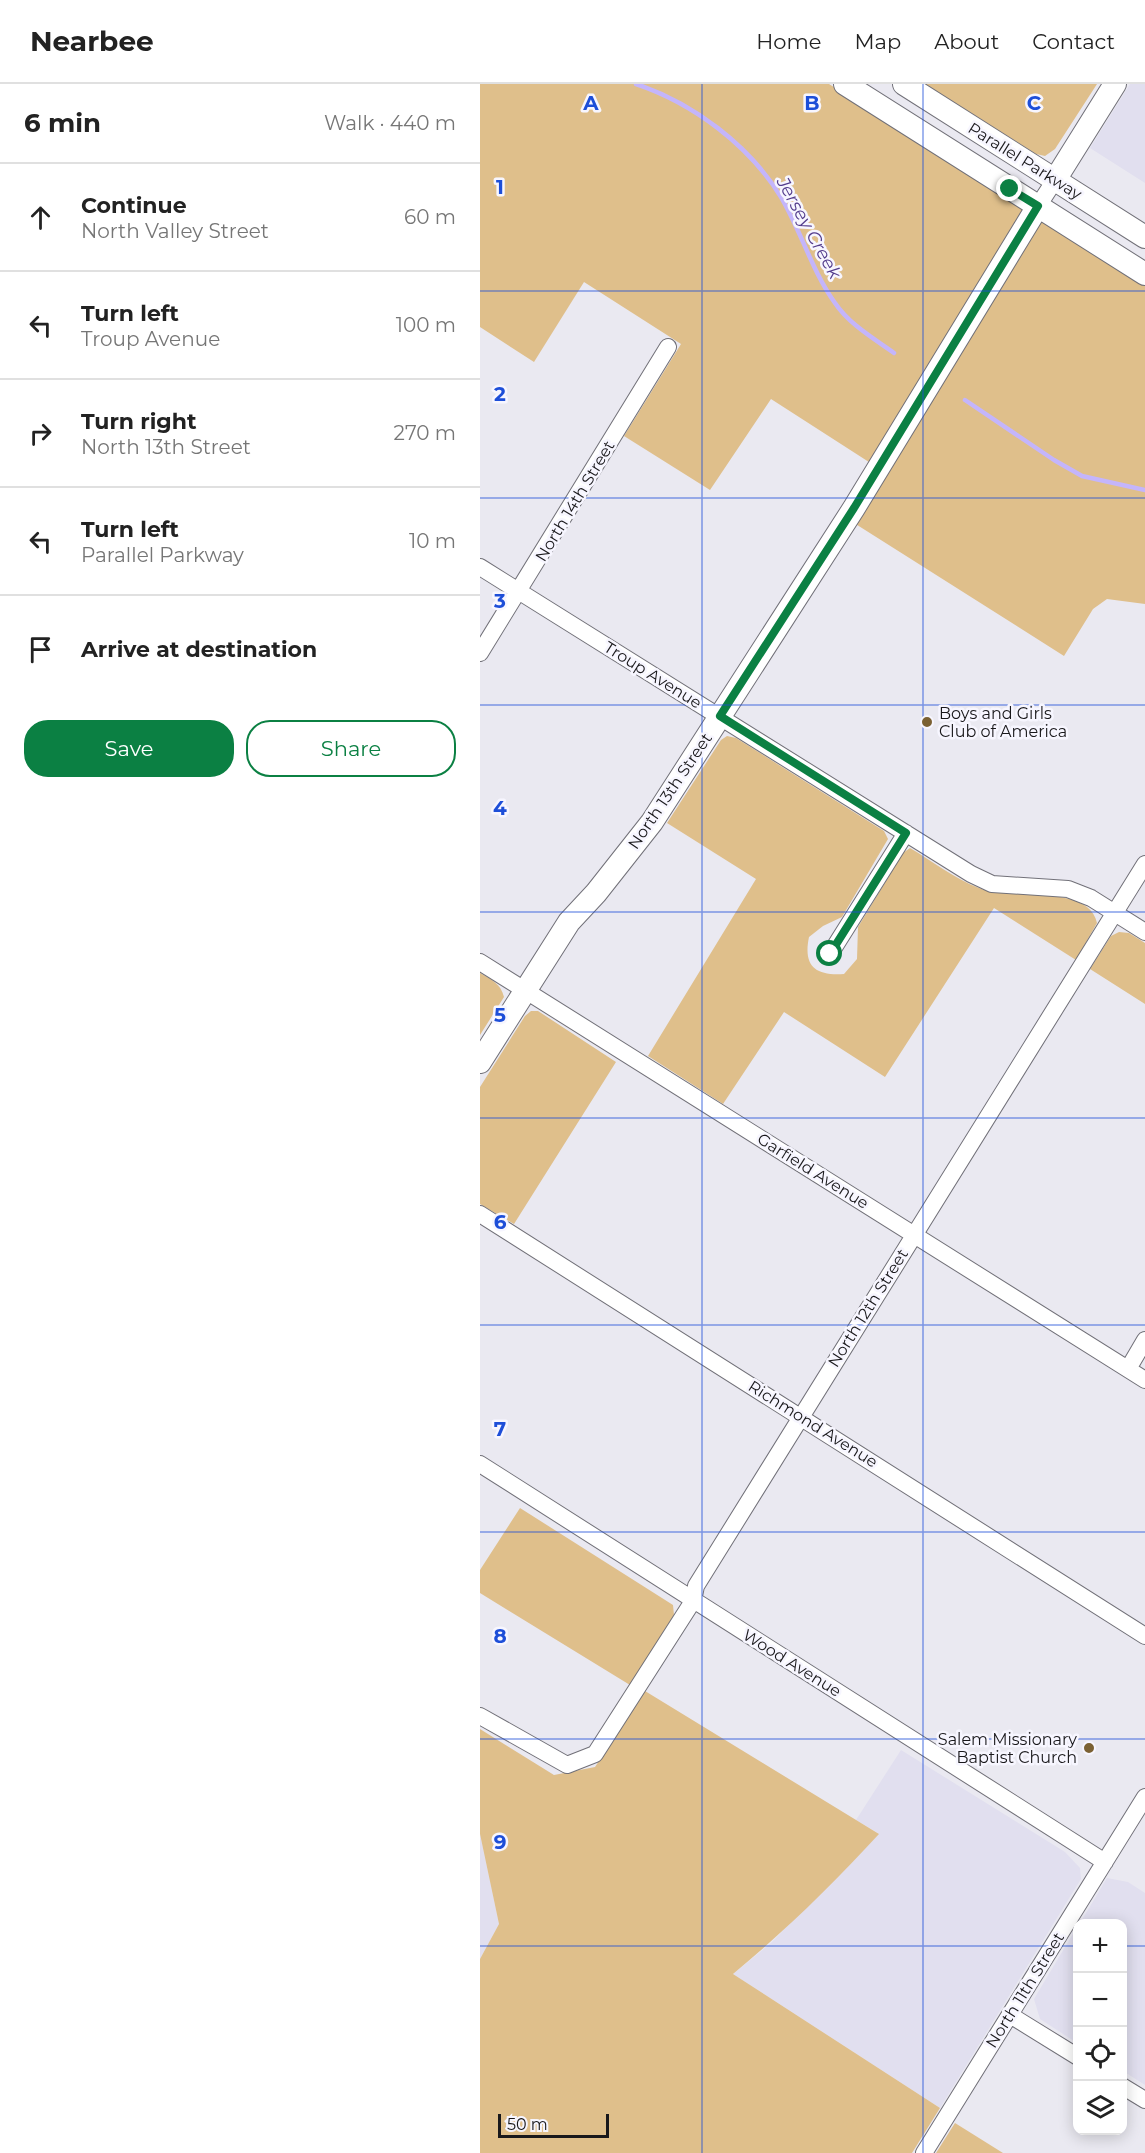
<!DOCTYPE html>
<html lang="en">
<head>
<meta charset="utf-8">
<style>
  :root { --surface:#fff; --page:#f6f6f6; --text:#222; --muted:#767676; --line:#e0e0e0; --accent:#0b8043 }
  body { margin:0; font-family:Montserrat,sans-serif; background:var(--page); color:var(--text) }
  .controls { position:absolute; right:18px; bottom:18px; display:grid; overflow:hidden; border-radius:12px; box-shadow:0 3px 15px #0003 }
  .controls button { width:54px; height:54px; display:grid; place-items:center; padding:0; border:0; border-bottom:2px solid var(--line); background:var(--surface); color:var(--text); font:30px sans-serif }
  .scale { position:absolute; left:18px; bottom:15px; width:111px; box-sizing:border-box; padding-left:6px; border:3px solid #19181b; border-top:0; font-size:16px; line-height:21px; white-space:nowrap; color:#19181b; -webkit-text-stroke:4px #f7f6ff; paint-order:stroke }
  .stop { position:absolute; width:18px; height:18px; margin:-14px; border:4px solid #0b8043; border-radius:50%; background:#fff }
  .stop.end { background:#0b8043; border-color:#fff; box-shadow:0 2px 6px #0008 }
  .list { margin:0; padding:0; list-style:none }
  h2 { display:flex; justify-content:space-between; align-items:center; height:78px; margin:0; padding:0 24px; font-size:26px }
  h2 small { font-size:20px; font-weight:400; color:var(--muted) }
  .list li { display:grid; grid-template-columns:39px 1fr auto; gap:18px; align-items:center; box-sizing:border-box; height:108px; padding:0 24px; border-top:2px solid var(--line) }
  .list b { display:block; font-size:22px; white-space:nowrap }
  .list p { margin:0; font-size:20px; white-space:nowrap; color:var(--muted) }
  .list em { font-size:20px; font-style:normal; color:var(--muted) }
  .actions { display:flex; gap:12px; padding:18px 24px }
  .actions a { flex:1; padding:14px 0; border:2px solid var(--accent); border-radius:24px; text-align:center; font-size:21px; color:var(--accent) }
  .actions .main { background:var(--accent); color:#fff }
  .icon { flex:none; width:33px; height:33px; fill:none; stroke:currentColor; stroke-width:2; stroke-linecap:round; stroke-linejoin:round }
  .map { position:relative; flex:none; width:665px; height:2069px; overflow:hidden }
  header { display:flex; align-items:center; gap:36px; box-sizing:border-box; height:84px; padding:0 30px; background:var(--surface); border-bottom:2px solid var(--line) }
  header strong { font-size:28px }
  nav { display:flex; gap:33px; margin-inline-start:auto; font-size:21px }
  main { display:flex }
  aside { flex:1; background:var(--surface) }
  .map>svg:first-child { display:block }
</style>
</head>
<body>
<header>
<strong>Nearbee</strong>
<nav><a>Home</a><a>Map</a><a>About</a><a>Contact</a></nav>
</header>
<main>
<aside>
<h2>6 min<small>Walk · 440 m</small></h2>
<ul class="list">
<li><svg class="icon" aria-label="ahead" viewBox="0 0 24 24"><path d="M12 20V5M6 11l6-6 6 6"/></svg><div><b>Continue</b><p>North Valley Street</p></div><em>60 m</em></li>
<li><svg class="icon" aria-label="left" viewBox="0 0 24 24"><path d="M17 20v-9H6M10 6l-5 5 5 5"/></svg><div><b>Turn left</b><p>Troup Avenue</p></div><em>100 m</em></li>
<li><svg class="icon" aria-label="right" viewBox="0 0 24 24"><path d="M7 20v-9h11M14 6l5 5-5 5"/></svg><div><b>Turn right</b><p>North 13th Street</p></div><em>270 m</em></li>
<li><svg class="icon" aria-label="left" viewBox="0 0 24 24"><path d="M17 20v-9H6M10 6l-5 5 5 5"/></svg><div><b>Turn left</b><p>Parallel Parkway</p></div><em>10 m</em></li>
<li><svg class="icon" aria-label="arrive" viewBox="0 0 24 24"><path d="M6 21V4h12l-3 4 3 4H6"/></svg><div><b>Arrive at destination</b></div></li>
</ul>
<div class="actions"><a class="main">Save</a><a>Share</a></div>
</aside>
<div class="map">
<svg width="665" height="2069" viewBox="0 0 665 2069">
  <rect width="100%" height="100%" fill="#eae9f1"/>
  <path fill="#e1dfef" d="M650,0H665V99L610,64Z
    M421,1666L585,1768L600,1784L601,1795L460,2024L253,1890L291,1859L398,1749L376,1736Z
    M0,1750L19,1840L0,1875Z
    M627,1794L648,1798L665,1809V2001L643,1987L642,1840L600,1839Z
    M597,1843V1959L560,1935L554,1915Z"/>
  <path fill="#dfbf8b" d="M0,0H349L665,200V520L627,515L613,525L584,572L374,439L406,389L291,315L230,406L144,352L201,260L104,198L54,278L0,243Z
    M445,0H617L575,65L565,72L556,70Z
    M247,652L256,654L404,747L408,755L362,833L343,842L329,853C323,882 335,892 364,890L377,875L378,843L423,769L430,764C452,777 475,795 499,804C529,817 609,799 617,839L596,876L514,824L405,993L304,928L243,1020L168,972L276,795L187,739L241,656Z
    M639,848L649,849L665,859V920L610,885L631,852Z
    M0,889C11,895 21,900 24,913L0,951Z
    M51,927H58L136,978L34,1140L0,1120V1003L45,932Z
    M40,1424L193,1521L194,1531L150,1601L0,1509V1486Z
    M165,1607L399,1750C353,1800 305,1847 253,1890L460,2024L432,2069H0V1875L19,1840L0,1750V1645L74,1691L115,1683Z
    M475,2039L523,2069H456Z"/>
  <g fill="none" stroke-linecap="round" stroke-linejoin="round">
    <path stroke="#c4b5fb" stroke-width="4.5" d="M156,0C213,19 269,61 301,113C321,147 332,187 355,219C369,240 393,254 414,269
      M485,316L574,376L602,392L665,406"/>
    <defs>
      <path id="street" d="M558,122L575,96
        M0,483L491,790L512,800L588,805L611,814L665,848
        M0,569L188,263
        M350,870L426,749
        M0,878L665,1296
        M0,1130L665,1552
        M648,1285L665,1256
        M0,1380L625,1778
        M0,1632L87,1681L115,1670L213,1517L216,1502L665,780
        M530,1931L598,1973
        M642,2002L665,2016
        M444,2069L665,1713"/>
      <path id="secondary" d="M365,0L665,190
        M424,0L665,153
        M575,96L635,0
        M0,978L89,838L116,809L172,738L374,424L558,122"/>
    </defs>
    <use href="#street" stroke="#717078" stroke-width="18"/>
    <use href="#secondary" stroke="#717078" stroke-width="24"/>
    <use href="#street" stroke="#fff" stroke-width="16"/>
    <use href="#secondary" stroke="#fff" stroke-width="22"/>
  </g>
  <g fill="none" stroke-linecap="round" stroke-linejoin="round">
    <path stroke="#0b8043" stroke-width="8" d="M350,870L426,749L240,632L374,424L558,122L530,105"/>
  </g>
  <path fill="none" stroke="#1d4ed8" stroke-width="1.5" stroke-opacity="0.55" d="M222,0V2069M443,0V2069M0,207H665M0,414H665M0,621H665M0,828H665M0,1034H665M0,1241H665M0,1448H665M0,1655H665M0,1862H598M642,1862H665"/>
  <g fill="#7b6133" stroke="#f7f6ff" stroke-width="2">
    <circle cx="447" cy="638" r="6"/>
    <circle cx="609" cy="1664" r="6"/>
  </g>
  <g text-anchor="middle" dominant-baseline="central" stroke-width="5" stroke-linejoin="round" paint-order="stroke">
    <g font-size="16" fill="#19181b" stroke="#f7f6ff">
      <text transform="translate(545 77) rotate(32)">Parallel Parkway</text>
      <text transform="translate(95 417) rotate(-59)">North 14th Street</text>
      <text transform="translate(173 591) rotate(32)">Troup Avenue</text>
      <text transform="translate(190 707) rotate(-56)">North 13th Street</text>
      <text transform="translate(333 1087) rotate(32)">Garfield Avenue</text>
      <text transform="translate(388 1224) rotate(-58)">North 12th Street</text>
      <text transform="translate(333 1340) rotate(32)">Richmond Avenue</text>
      <text transform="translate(312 1579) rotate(32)">Wood Avenue</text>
      <text transform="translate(545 1906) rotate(-58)">North 11th Street</text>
    </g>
    <g font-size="16" fill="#19181b" stroke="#f7f6ff" text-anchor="start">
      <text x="459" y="629">Boys and Girls<tspan x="459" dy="18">Club of America</tspan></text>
      <text x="597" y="1655" text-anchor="end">Salem Missionary<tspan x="597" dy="18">Baptist Church</tspan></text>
    </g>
    <g font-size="18" font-style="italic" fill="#533c8c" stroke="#f7f6ff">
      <text transform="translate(329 144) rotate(61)">Jersey Creek</text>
    </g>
  </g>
  <g font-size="20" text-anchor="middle" font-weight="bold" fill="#1d4ed8" stroke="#f7f6ff" stroke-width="5" stroke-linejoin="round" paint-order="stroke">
    <text x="111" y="26">A</text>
    <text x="332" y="26">B</text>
    <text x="554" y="26">C</text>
    <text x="20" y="110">1</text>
    <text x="20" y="317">2</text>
    <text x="20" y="524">3</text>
    <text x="20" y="731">4</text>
    <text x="20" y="938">5</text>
    <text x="20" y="1145">6</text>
    <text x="20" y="1352">7</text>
    <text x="20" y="1559">8</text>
    <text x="20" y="1765">9</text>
  </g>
</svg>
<div class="controls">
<button>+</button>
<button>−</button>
<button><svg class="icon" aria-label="locate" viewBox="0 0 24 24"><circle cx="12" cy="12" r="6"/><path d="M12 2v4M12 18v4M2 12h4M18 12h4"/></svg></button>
<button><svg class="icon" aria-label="layers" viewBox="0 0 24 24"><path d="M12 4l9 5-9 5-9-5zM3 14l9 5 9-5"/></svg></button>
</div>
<div class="scale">50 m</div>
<div class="stop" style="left:350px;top:870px"></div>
<div class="stop end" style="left:530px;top:105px"></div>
</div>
</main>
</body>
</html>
